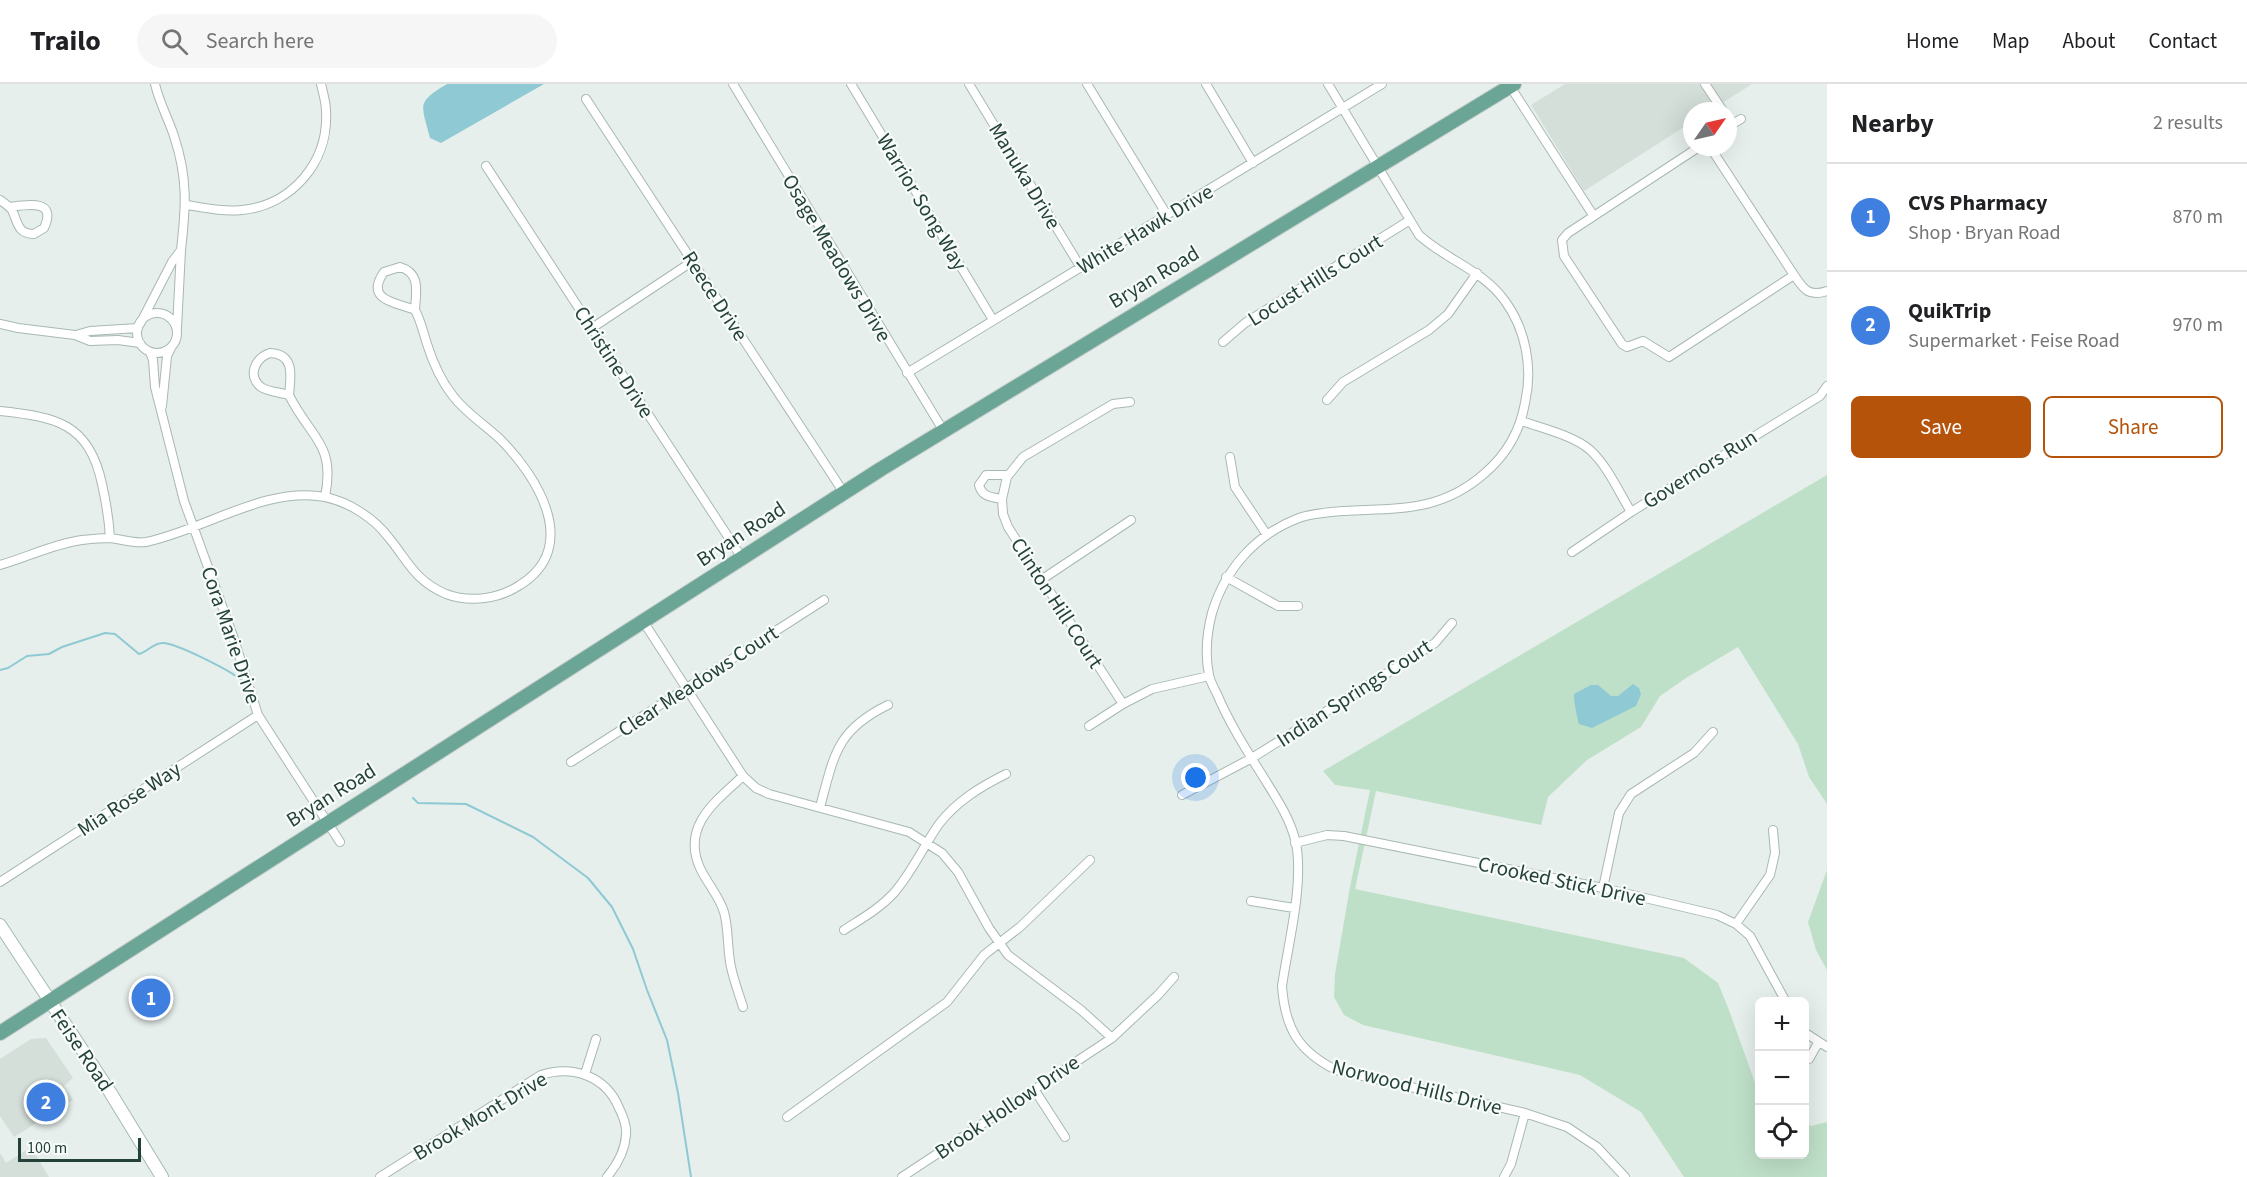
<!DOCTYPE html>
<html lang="en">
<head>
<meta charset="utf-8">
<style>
  :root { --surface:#fff; --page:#f6f6f6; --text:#202124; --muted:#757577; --line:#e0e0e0; --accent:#b45309 }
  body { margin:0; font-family:"Source Sans 3",sans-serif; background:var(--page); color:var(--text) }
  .controls { position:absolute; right:18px; bottom:18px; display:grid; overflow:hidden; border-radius:9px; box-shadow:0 6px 24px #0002 }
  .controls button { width:54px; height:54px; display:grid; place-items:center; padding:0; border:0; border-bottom:2px solid var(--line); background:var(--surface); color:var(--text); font:30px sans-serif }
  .compass { position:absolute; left:1683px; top:18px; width:54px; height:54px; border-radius:50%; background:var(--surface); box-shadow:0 6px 24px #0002; rotate:56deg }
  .scale { position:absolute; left:18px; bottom:15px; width:123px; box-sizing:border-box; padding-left:6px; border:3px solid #24423a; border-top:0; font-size:16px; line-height:21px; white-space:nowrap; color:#24423a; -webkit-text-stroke:4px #f7fbf9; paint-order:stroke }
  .you { position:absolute; left:1196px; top:694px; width:21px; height:21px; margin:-15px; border:4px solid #fff; border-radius:50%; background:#1a73e8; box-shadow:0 0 0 9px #1a73e833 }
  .badge { display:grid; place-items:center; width:39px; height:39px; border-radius:50%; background:var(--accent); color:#fff; font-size:20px; font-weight:700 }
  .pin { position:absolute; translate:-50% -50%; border:3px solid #fff; box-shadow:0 2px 6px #0006 }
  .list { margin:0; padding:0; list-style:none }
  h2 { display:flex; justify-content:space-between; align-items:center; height:78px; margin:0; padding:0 24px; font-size:26px }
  h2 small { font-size:20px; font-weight:400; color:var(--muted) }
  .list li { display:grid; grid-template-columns:39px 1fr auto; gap:18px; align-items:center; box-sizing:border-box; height:108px; padding:0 24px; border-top:2px solid var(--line) }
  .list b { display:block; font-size:22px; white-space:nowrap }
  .list p { margin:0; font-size:20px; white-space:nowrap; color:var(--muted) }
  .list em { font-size:20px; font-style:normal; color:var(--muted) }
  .actions { display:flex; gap:12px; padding:18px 24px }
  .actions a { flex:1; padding:14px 0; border:2px solid var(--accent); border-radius:9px; text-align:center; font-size:21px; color:var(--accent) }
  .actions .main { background:var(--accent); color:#fff }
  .icon { flex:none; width:33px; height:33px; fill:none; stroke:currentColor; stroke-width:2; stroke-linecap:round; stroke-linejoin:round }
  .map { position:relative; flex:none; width:1827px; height:1093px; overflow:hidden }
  header { display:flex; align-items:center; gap:36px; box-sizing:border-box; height:84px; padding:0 30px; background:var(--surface); border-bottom:2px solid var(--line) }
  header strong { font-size:28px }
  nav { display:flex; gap:33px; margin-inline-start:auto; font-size:21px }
  .search { width:420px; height:54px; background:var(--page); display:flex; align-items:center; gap:15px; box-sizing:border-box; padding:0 21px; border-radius:33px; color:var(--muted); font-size:22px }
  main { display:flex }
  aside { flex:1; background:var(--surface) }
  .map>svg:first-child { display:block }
</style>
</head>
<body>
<header>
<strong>Trailo</strong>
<div class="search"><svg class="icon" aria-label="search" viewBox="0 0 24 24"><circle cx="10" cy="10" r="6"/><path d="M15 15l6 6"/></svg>Search here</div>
<nav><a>Home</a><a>Map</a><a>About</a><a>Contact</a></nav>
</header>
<main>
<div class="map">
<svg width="1827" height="1093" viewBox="0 0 1827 1093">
  <rect width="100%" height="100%" fill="#e6efeb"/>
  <path fill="#d4dfda" d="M1565,0H1752L1710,27H1692V38L1584,107L1531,21Z
    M46,954L73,994L64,1002L73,1016L14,1053L0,1032V975L31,955Z
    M31,1063L49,1093H0V1069L6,1079Z"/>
  <path fill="#bfe0c8" d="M1827,391V720L1809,693L1798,660L1738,563L1686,594L1660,612L1641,643L1587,676L1548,713L1541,741L1376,707L1355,805L1684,874L1718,899L1729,926L1759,1010L1760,1070H1804L1805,1039L1811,1042L1827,1038V1093H1684L1641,1028L1580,991L1363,941L1344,931L1334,913L1335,890L1350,803L1370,706L1335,701L1323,687Z
    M1827,786V886L1816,866L1808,838Z"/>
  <path fill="#8ec9d4" d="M447,0H544L441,59L430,54C422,21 415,19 447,0Z
    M1633,600L1639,604L1641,610L1636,622L1592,644L1579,640C1578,637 1573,614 1574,610L1591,601H1598L1611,612H1618Z"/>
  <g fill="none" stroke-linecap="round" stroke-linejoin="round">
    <path stroke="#8ec9d4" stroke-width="2" d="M0,586L8,584L27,572L49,570L62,563L105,549L115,550L139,570C148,568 152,559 163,559C176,559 229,586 240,595
      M413,714L418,719L466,720L533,753L588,794L612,823L633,865L647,906L667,956L678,1009L691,1093"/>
    <defs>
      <path id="street" d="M155,0C159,18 168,34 174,52C188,94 186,123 181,166
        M733,0L943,346
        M851,0L993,236
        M969,0L1081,184
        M1087,0L1167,131
        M1206,0L1253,79
        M1328,0L1419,151C1446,176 1483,186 1505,217C1526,246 1533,284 1525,319C1520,347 1506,371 1485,389C1441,428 1399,424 1345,427C1330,428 1313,429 1299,434C1256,450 1225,485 1212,529C1207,548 1205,571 1209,591C1210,597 1214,604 1217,610C1230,641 1249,670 1267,699C1279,718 1291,737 1296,759C1304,801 1288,860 1282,902C1285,944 1298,967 1336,986L1525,1029L1567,1043L1597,1063L1625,1093
        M1705,0L1723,27
        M1510,2L1593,131
        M586,15L844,409
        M1731,41L1741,35
        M1699,63L1568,149L1562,156L1564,172L1622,260L1627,263L1643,257L1669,273L1794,191C1804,206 1809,213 1827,207
        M1710,63L1794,191
        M486,82L742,474
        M0,116C4,119 9,122 12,126C18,138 17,150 34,150L44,144C58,114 25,121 10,123
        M187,121C205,124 224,128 242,126C292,121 329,78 326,27C326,18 323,9 321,0
        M400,183C421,189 416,208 415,226C400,219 363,218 384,188Z
        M137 249a20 20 0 1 1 40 0a20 20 0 1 1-40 0Z
        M0,240L18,244L75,251L90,257L118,256L140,259
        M140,240L172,178L181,166L177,244
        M592,244L693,177
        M76,251L90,247L138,244
        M1223,258L1245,239L1410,136
        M150,268L153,276L155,303L184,417L233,552L258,631L340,758
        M270,269C295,270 291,292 289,311C280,308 268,308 261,303C247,292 255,274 270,269Z
        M907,289L1382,0
        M289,311C310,354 336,359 325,413
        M1327,316L1343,298L1429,246L1448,230L1477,189
        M162,322L167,272L171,264
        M0,327C56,333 89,339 102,400C106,418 109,435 110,454
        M1522,337C1541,344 1575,352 1590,366C1607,381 1619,408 1631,428
        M1230,373L1235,403L1267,451
        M1002,415C991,413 982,413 979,401L986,391H1008
        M1572,468L1631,428L1820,312L1827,302
        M0,481C28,473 53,460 82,456C91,455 101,454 110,454C121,455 134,460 146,458C204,446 265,402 325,413C349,418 374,434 389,454C408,477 415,497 446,510C470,519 499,515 520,501C581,463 538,393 500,355C485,341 466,329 453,312C441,297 433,279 427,260C423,248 421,237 415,226
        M1226,493L1278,522H1298
        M1041,496L1131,436
        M643,537L743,692L756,704L769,710L909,748L942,769L958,788L989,844L1008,871L1081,926L1112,954
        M1123,620L1008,443L1003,430L1002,415L1007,393L1023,373L1113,320L1130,318
        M1089,642L1123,620L1152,605L1209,592
        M571,678L824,516
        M1182,711L1252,674L1435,559L1452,539
        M820,723C834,672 836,646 888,621
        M1295,759L1327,751L1344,752L1603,804L1717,831L1736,840L1750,852L1786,918
        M0,798L258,631
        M1603,804L1619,729L1631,710L1694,669L1713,648
        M1251,817L1294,824
        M1736,840L1770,791L1775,769L1773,746
        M844,846C861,835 879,825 893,810C911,790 923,763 939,740C957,717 980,703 1006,690
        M743,923C739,910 734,897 731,883C727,865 729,846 724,828C719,812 707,799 700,784C681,742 716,717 743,692
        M1804,948L1827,963
        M1809,975L1818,959
        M585,990L596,955
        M1034,1005L1065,1053
        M787,1033L947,918L984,871L1020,843L1090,776
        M380,1093L541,991C573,981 606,992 619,1024C623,1032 627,1042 626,1051C625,1066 617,1081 607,1093
        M902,1093L1112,954L1158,911L1174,893
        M1504,1093L1511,1080L1525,1029"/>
      <path id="secondary" d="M0,841L110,1008L162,1093"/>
      <path id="primary" d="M0,949L881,385L1514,0"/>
    </defs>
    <use href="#street" stroke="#a8b8b2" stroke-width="10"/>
    <use href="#secondary" stroke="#a4bbb3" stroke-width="14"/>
    <use href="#primary" stroke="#c2cac8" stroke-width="16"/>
    <use href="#street" stroke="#fff" stroke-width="8"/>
    <use href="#secondary" stroke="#fff" stroke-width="12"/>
    <use href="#primary" stroke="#6aa596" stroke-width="14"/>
  </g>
  <g text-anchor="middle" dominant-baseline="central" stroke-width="4.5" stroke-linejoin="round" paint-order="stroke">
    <g font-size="21" fill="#24423a" stroke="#f7fbf9">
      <text transform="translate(1025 92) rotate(59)">Manuka Drive</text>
      <text transform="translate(922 118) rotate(59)">Warrior Song Way</text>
      <text transform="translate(1145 145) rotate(-31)">White Hawk Drive</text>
      <text transform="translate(837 174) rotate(59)">Osage Meadows Drive</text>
      <text transform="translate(1154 193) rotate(-31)">Bryan Road</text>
      <text transform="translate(1315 196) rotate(-32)">Locust Hills Court</text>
      <text transform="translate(715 212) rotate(57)">Reece Drive</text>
      <text transform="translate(614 278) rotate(57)">Christine Drive</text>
      <text transform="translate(1700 385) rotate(-32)">Governors Run</text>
      <text transform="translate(741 450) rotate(-33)">Bryan Road</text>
      <text transform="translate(1057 519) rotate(57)">Clinton Hill Court</text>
      <text transform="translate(231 551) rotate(71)">Cora Marie Drive</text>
      <text transform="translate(698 597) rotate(-33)">Clear Meadows Court</text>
      <text transform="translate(1354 609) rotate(-33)">Indian Springs Court</text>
      <text transform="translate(331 711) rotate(-32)">Bryan Road</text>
      <text transform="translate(129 715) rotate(-33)">Mia Rose Way</text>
      <text transform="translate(1562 797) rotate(12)">Crooked Stick Drive</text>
      <text transform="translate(82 966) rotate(56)">Feise Road</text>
      <text transform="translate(1417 1003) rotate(14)">Norwood Hills Drive</text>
      <text transform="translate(1007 1023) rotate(-34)">Brook Hollow Drive</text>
      <text transform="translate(480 1032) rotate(-31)">Brook Mont Drive</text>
    </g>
  </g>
</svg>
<div class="controls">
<button>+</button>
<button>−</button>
<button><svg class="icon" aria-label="locate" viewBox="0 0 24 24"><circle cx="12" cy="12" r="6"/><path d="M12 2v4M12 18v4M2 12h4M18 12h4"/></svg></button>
</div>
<svg class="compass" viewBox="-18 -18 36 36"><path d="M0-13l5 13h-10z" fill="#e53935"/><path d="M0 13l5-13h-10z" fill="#757577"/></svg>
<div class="scale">100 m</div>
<div class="you"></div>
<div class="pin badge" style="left:151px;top:914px;background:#3f7fe0">1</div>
<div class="pin badge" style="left:46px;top:1018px;background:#3f7fe0">2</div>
</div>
<aside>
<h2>Nearby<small>2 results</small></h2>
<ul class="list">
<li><span class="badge" style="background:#3f7fe0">1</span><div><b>CVS Pharmacy</b><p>Shop · Bryan Road</p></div><em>870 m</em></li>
<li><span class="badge" style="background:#3f7fe0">2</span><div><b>QuikTrip</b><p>Supermarket · Feise Road</p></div><em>970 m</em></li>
</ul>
<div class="actions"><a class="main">Save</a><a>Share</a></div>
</aside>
</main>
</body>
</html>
